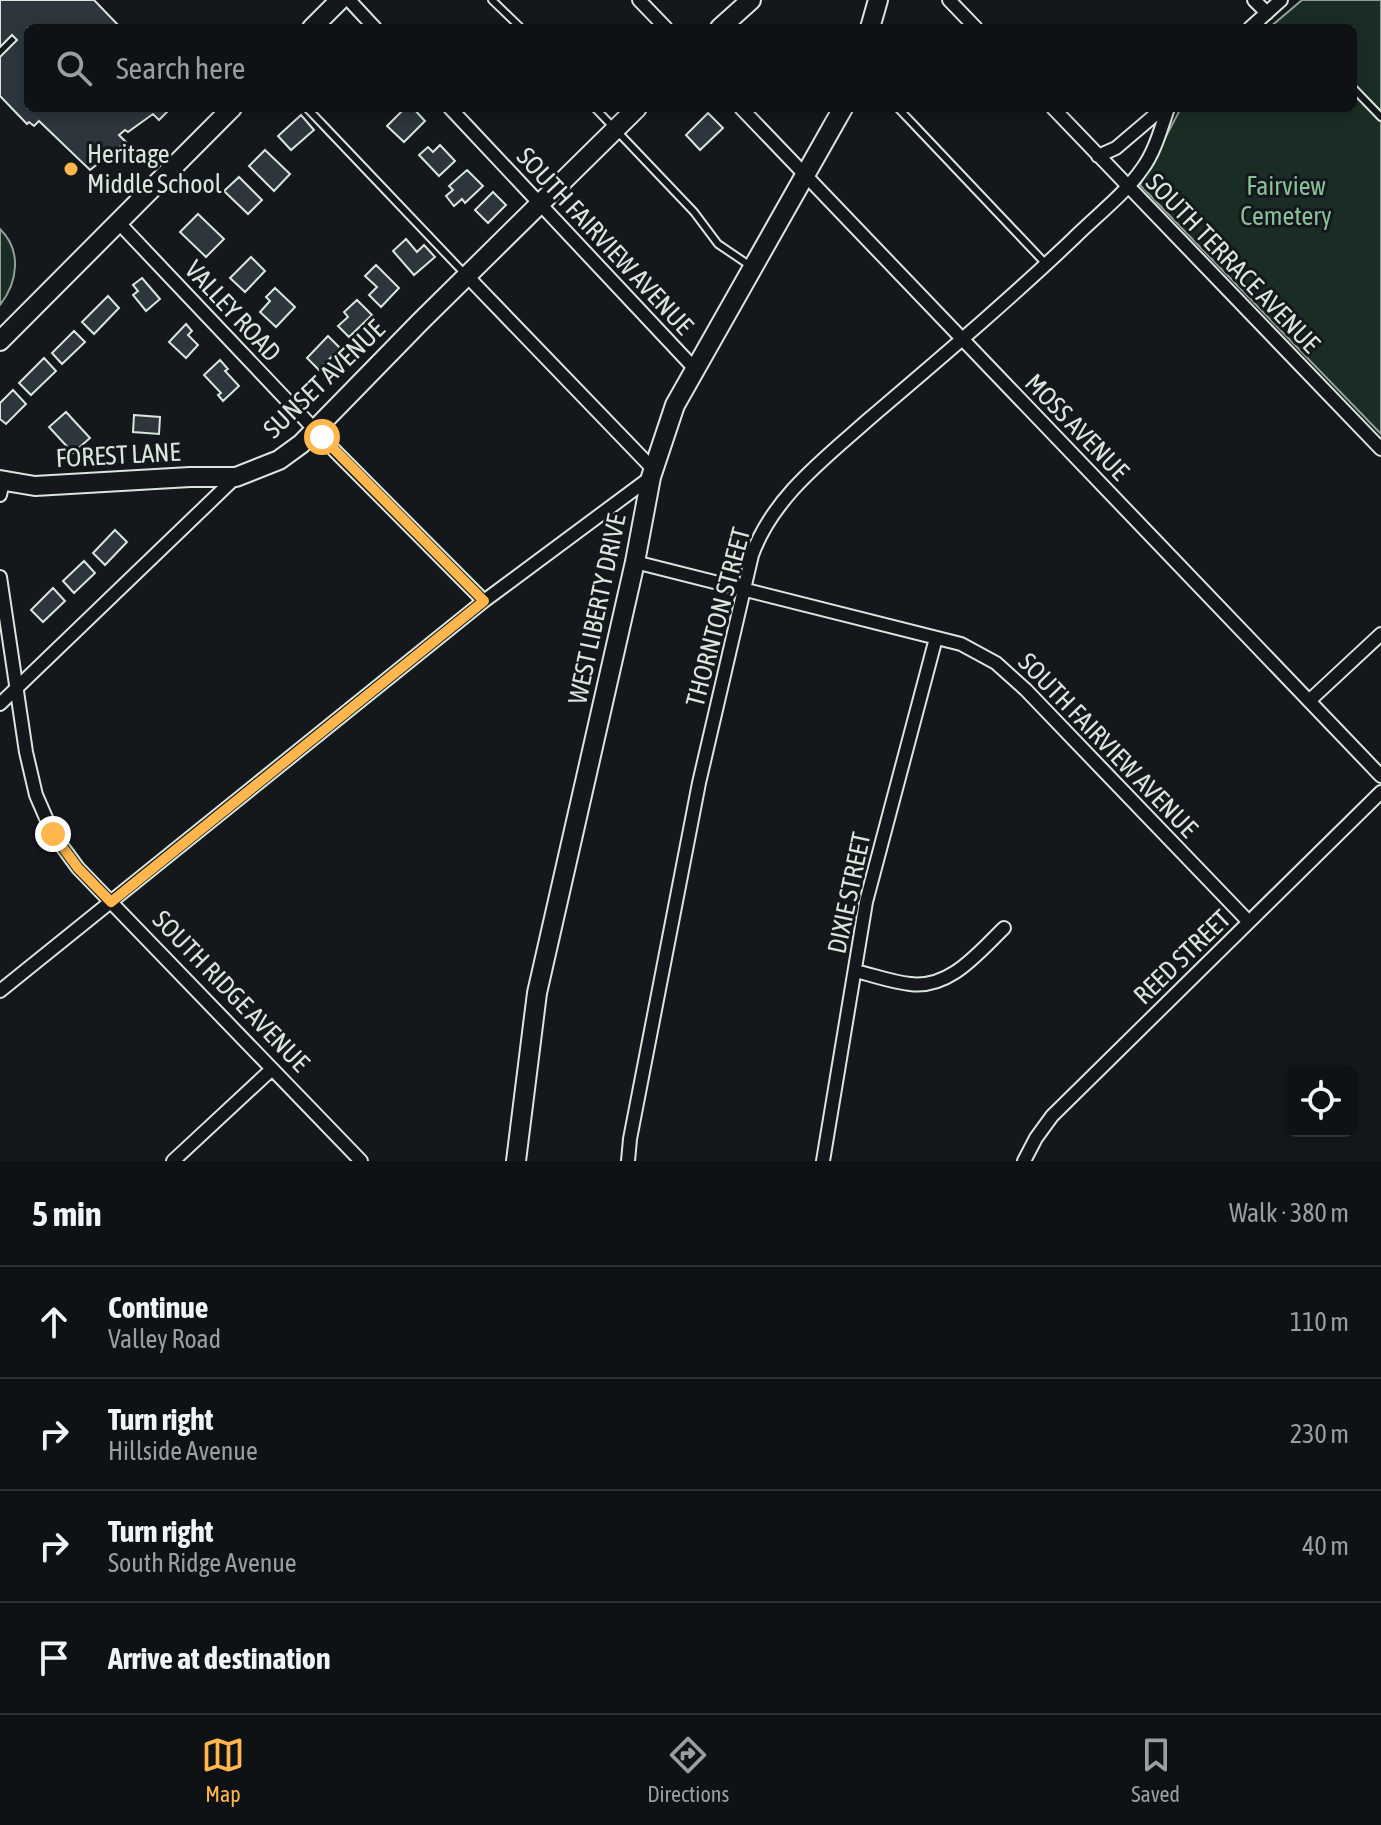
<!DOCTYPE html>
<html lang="en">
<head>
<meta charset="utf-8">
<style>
  :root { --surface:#0f1215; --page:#1d2022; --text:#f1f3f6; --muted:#9b9ea0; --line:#2f3234; --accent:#ffb74d }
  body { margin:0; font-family:"Asap Condensed",sans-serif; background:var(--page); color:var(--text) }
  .controls { position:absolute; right:24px; bottom:24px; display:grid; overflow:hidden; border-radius:12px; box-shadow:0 4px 12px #0003 }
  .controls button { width:72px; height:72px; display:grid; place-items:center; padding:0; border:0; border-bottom:2px solid var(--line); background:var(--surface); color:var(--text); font:40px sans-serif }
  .stop { position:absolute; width:24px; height:24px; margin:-18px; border:6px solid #ffb74d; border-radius:50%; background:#fff }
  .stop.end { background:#ffb74d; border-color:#fff; box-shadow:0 2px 8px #0008 }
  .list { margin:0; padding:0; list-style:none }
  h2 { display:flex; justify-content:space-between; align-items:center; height:104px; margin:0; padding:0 32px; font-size:34px }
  h2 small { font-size:26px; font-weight:400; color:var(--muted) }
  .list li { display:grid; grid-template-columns:52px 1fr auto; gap:24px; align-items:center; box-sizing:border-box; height:112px; padding:0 32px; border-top:2px solid var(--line) }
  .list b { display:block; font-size:30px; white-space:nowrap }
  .list p { margin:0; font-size:26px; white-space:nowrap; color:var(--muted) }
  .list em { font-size:26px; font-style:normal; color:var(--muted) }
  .icon { flex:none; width:44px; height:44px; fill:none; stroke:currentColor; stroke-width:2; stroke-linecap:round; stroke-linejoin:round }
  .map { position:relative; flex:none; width:1381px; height:1161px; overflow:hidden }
  .search { position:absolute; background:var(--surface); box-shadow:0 4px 12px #0003; left:24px; right:24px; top:24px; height:88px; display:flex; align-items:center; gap:20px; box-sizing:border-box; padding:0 28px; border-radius:12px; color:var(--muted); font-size:30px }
  .sheet { height:552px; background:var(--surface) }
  nav { display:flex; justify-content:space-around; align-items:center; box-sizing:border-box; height:112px; border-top:2px solid var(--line); background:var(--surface); font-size:22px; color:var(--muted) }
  nav a { display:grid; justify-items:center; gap:4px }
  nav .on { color:var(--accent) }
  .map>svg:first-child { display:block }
</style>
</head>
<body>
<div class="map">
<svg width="1381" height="1161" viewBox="0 0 1381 1161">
  <rect width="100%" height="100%" fill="#14181c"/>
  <path fill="#1a2d24" stroke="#939e99" stroke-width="2" d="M1302,0H1381V434L1140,185L1181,108H1353V28H1269Z
    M0,229C22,250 18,282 0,305Z"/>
  <path fill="#2c363c" stroke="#d8e6dc" stroke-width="2" d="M0,0H94L121,28H28V108L170,109L159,120L153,114L128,132L125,130L119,135L126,142L90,170L39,121L34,126L29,122L27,124L0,96V57L17,40L12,35L0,47Z
    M405,108H413L425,121L404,142L387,126Z
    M708,113L723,128L700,150L686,135Z
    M301,115L314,130L291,150L278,136Z
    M440,145L455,161L439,176L419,155L428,147L433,152Z
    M265,150L290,174L274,191L249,166Z
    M467,170L483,186L465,203L462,199L454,206L446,196L453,190L449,186Z
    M239,177L262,200L248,214L224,191Z
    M493,192L506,205L488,223L475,210Z
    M198,214L224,239L206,257L180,232Z
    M406,239L417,252L424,245L435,257L414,275L393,251Z
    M251,257L265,271L245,292L230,278Z
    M376,265L399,288L381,307L369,295L377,287L365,276Z
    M142,278L160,299L146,311L133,295L138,291L133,285Z
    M275,288L295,307L276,327L260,312L270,301L266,297Z
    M108,296L119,308L94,334L82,322Z
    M357,300L372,315L349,337L338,326L348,317L344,312Z
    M186,324L192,331L188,335L198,345L186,358L169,342Z
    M74,331L85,342L62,364L52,353Z
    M328,336L340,348L319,370L307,358Z
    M44,358L56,371L31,395L19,383Z
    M220,360L228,369L225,371L239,386L223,401L218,395L221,393L204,375Z
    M13,390L26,404L6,424L0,419V403Z
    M66,412L90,438L73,453L49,427Z
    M134,415L160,417L159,434L133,432Z
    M115,530L127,542L105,565L93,553Z
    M84,561L95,573L74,593L63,581Z
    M53,588L65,601L43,622L31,610Z"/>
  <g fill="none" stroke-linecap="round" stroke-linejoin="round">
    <defs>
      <path id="lane" d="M492,0L521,28
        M1353,88L1381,117
        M307,108L465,274
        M595,108L694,212L718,244L752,267
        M898,108L1046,264"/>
      <path id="street" d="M349,0L375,28
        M639,0L666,28
        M949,0L976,28
        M1254,0L1267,13
        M1250,28L1281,0
        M450,108L695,369
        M741,108L1381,776
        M1053,108L1381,449
        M1098,156L1116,148L1163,108
        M118,222L335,451L484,601
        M467,276L654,470
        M0,495L3,482
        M635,562L961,644L996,663L1026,690L1249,922
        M0,577L26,752L36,795L53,834L78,868L361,1161
        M1309,701L1381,634
        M0,704L236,477
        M855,971C873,975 891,982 910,984C950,989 978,953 1004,928
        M0,991L484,601L651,477
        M173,1161L271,1070
        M628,1161L630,1139L699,783L752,555C773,497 824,459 869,419C938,360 1008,301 1074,238C1096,216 1124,195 1142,169C1155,152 1161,128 1168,108
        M823,1161L866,902L936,638
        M1024,1161L1036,1138L1052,1116L1381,792"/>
      <path id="secondary" d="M312,28L340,0
        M720,28L751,0
        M870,28L878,0
        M0,341L232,108
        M0,480L35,486L190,477H236L279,460L301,444L421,321L637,108
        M516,1161L537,993L635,562L651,477L675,405L843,108"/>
    </defs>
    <use href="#lane" stroke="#d8e6dc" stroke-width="10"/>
    <use href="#street" stroke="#d8e6dc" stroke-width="16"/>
    <use href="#secondary" stroke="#d8e6dc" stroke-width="22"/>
    <use href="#lane" stroke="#14181c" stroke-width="6"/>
    <use href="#street" stroke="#14181c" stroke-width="12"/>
    <use href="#secondary" stroke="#14181c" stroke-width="18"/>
  </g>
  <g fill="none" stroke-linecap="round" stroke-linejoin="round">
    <path stroke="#ffb74d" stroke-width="10" d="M53,834L78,868L111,902L484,601L322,437"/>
  </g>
  <circle fill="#ffb74d" stroke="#14181c" stroke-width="3" cx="71" cy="169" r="8"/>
  <g text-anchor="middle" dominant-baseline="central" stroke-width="6" stroke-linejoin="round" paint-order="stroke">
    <g font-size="26" fill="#d8e6dc" stroke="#14181c" text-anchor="start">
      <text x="87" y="154">Heritage<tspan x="87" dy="30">Middle School</tspan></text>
    </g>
    <g font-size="26" fill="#8ac095" stroke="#14181c">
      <text x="1286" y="186">Fairview<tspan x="1286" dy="30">Cemetery</tspan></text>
    </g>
    <g font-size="26" fill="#d8e6dc" stroke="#14181c">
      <text transform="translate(605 241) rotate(47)">SOUTH FAIRVIEW AVENUE</text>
      <text transform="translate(1233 263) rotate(46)">SOUTH TERRACE AVENUE</text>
      <text transform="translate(233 311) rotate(47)">VALLEY ROAD</text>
      <text transform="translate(324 379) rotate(-44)">SUNSET AVENUE</text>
      <text transform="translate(1077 427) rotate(46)">MOSS AVENUE</text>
      <text transform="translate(118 455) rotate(-3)">FOREST LANE</text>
      <text transform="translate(597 609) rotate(-78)">WEST LIBERTY DRIVE</text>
      <text transform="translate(718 617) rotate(-75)">THORNTON STREET</text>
      <text transform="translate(1108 745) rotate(46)">SOUTH FAIRVIEW AVENUE</text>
      <text transform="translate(849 893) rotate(-78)">DIXIE STREET</text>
      <text transform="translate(1182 957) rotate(-44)">REED STREET</text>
      <text transform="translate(231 991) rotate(46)">SOUTH RIDGE AVENUE</text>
    </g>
  </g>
</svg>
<div class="controls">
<button><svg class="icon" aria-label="locate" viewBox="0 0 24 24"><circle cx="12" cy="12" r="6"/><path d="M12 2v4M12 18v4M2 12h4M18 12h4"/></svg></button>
</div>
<div class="stop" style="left:322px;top:437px"></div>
<div class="stop end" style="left:53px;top:834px"></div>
<div class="search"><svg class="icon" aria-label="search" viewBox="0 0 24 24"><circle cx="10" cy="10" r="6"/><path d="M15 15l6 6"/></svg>Search here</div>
</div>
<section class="sheet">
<h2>5 min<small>Walk · 380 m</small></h2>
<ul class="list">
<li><svg class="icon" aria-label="ahead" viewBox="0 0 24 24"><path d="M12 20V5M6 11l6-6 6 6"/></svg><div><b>Continue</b><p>Valley Road</p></div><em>110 m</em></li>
<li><svg class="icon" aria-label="right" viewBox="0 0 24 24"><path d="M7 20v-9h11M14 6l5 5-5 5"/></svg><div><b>Turn right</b><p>Hillside Avenue</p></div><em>230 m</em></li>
<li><svg class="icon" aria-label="right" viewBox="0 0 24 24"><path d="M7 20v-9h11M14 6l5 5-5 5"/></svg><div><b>Turn right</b><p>South Ridge Avenue</p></div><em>40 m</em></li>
<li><svg class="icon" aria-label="arrive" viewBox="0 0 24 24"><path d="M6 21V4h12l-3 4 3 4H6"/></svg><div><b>Arrive at destination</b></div></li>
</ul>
</section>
<nav>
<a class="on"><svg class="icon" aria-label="map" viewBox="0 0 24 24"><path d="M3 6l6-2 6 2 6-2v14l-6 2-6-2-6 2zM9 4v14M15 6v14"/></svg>Map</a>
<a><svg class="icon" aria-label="directions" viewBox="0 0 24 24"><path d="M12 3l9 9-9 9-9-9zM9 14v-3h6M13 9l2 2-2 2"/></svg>Directions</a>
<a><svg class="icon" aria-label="saved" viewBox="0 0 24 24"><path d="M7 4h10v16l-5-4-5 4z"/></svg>Saved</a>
</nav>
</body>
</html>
